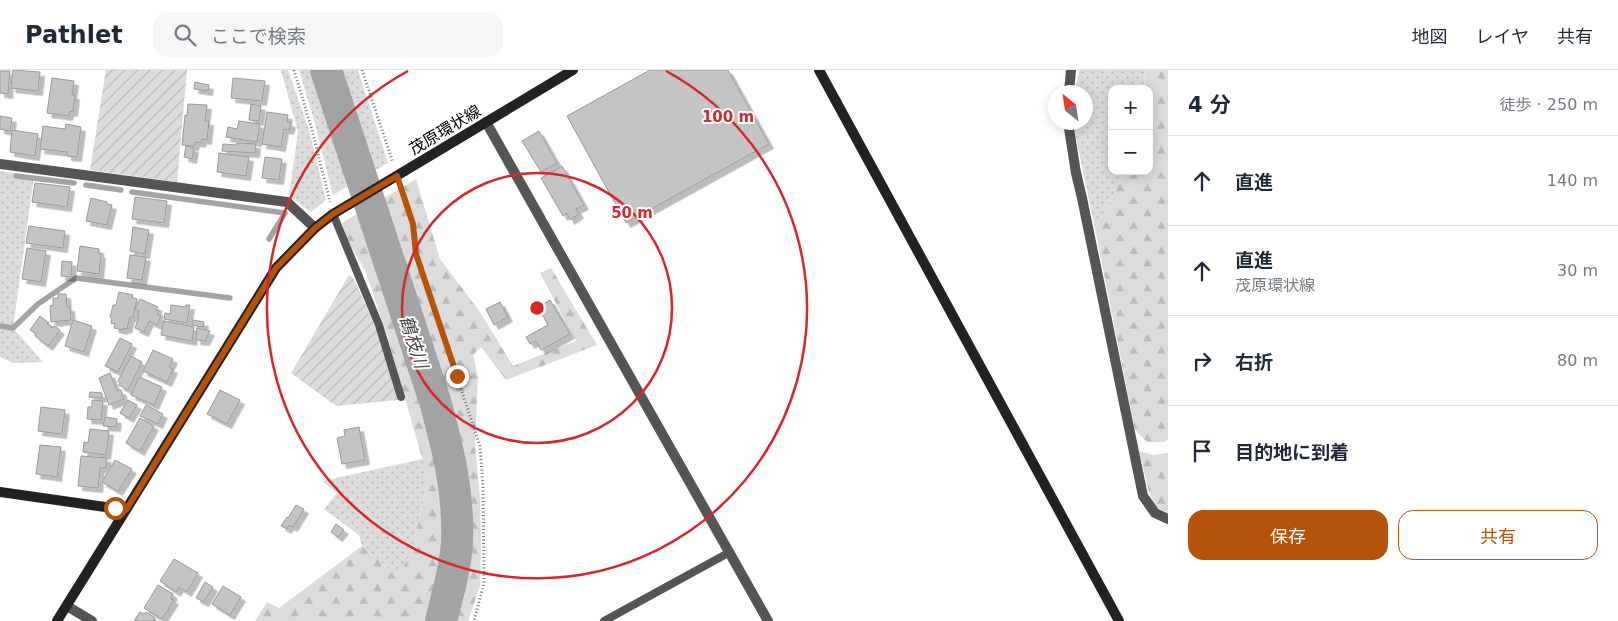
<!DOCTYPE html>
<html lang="ja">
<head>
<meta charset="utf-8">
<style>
  :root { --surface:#fff; --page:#f6f6f7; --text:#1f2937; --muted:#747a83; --line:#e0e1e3; --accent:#b45309 }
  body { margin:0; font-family:"DejaVu Sans","Noto Sans JP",sans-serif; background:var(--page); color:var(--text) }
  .controls { position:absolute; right:15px; top:15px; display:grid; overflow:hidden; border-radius:10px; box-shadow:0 2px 12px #0003 }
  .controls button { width:45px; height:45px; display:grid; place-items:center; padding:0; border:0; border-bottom:1px solid var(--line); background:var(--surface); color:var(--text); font:25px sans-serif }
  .compass { position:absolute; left:1048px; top:15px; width:45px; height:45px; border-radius:50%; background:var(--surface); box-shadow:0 2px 12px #0003; rotate:330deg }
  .stop { position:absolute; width:15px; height:15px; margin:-11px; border:4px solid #b45309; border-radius:50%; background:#fff }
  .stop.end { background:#b45309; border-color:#fff; box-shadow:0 1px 5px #0008 }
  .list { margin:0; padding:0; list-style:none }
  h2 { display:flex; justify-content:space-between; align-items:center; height:65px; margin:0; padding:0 20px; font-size:21px }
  h2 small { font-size:16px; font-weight:400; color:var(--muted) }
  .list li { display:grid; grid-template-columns:32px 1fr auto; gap:15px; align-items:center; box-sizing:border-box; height:90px; padding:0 20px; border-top:1px solid var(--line) }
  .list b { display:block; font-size:19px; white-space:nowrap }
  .list p { margin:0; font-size:16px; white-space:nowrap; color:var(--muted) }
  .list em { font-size:16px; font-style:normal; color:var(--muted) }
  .actions { display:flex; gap:10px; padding:15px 20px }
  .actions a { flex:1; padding:11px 0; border:1px solid var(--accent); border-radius:15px; text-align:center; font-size:18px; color:var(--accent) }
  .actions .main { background:var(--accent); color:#fff }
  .icon { flex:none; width:28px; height:28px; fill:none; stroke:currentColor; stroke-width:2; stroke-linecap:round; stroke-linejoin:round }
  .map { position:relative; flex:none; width:1168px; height:551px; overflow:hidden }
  header { display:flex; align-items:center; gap:30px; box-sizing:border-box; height:70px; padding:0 25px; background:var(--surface); border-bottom:1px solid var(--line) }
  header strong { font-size:24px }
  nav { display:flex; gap:28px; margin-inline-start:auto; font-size:18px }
  .search { width:350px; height:45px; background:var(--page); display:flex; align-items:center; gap:12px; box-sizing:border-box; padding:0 18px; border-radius:15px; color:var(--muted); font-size:19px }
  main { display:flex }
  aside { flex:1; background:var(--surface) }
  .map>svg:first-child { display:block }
</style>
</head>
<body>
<header>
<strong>Pathlet</strong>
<div class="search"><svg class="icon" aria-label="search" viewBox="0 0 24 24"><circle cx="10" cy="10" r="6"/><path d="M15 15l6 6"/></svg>ここで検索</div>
<nav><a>地図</a><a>レイヤ</a><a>共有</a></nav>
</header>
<main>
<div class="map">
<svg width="1168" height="551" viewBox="0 0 1168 551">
  <defs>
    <pattern id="grass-dots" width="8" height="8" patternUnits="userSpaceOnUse" patternTransform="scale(1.25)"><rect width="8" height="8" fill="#dcdcdc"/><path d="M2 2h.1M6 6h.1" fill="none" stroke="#bbb" stroke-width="1.8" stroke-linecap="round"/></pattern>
    <pattern id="forest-firs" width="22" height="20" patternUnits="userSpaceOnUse" patternTransform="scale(1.25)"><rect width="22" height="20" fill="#dcdcdc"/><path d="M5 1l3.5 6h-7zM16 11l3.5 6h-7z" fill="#bbb"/></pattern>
    <pattern id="garden-furrows" width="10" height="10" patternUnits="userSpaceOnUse" patternTransform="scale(1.25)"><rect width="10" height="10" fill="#dcdcdc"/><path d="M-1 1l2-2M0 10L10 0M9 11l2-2" fill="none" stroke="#bbb"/></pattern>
    <filter id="shadow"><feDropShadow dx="4.5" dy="4.5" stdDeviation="0" flood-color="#0004"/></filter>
  </defs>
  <rect width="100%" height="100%" fill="#fff"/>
  <path fill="url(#grass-dots)" d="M281,0H288L309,60L326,130L311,142L289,126L298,62Z
    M299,0H320L355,112L333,125L314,50Z
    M332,0H358L388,93L366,106Z
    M1079,0H1144L1145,19H1112V101H1126L1095,159L1073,53L1086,52V22H1075Z
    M0,101L34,106L13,258L43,292L14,293L0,287Z
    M423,389L428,409L412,483L397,506L362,476L359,465L324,439L337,423L322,411Z"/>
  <path fill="url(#forest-firs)" d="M1144,0H1168V369L1164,372H1147L1135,360L1095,159L1126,101H1149V19H1145Z
    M416,109L440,189L480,242L513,296L576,271L540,203L551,198L597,275L506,310L481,277L473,285L478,307L475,374L480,429L481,480L480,516L468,551H255L267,532L279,538L362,476L397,506L412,483L428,409L387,265L365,200L348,172L342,153Z
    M1139,381L1153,385L1168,383V443L1156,437L1149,422Z"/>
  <path fill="url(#garden-furrows)" d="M106,0H187L177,112L90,100Z
    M349,205L354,209L377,261L398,330L336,336L291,303Z"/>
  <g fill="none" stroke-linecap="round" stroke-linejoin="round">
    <path stroke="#a3a3a3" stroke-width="5.5" d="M16,106L74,113
      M86,115L121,120
      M132,122L285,143L269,169
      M0,256L13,258L38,234L76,208L230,228"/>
    <path stroke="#a3a3a3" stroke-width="32" d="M326,0L435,331C448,379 459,422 457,472C456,496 447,527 441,551"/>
  </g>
  <path fill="#c4c4c4" stroke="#999" filter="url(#shadow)" d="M13,0L40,2L38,21L11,18Z
    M650,0H728L769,74L626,153L567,46Z
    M0,1H10L8,24L0,23Z
    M52,8L74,11L72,25H75L73,42L70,41L68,46L47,43Z
    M233,8L265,11L262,31L231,28Z
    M195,12L209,15L208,21L194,19Z
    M188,34L207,35L205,51H209L207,70L202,69L201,73L195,72L194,76L182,75L185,45L187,46Z
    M251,34L261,36L259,51L249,50Z
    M267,42L288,45L287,52L291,53L289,60L284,59L281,77L262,74Z
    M0,46L12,48L10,61L0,59Z
    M239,51L260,54L257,72L226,67L228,57L237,59Z
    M66,54L81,57L77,87L67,86V82L40,79L43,56L65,59Z
    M12,60L38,64L35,86L10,82Z
    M539,61L557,93L541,102L522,71Z
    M237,73L256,74L255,83L222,81L223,74L237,75Z
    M186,76L194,78L192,89L184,87Z
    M219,83L249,87L246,106L217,102Z
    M265,87L282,89L279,110L262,108Z
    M562,96L584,135L576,139L579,144L570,150L567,143L563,146L541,108Z
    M35,113L70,117L67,137L32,132Z
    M135,127L167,131L164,153L132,149Z
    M91,128L107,132V134L112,135L107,155L86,151Z
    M29,156L65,161L63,178L26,173Z
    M133,157L149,160L145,184L130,181Z
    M80,176L99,179V183L101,184L99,204L77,201Z
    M27,178L46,181L41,212L22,209Z
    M130,185L146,187L142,210L127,208Z
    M62,191L72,192L71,207L61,206Z
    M119,222L133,225L132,228L137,229L133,247H130L127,259L124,258L123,260L114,258L115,254L111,253L112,248L110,247L113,235H116Z
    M58,224H66L67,237H70L71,250L51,252L50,236L53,235V228H58Z
    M140,229L158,237L156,240L159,242L157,245L161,246L157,255L149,251L144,262L135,258L139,247L137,246L139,241L135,239Z
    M550,230L570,264L541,280L536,271L530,274L526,267L548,255L538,237Z
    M500,232L508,247L494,255L486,239Z
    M171,235L186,237V235H190L187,253L164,249L165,243L170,244Z
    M40,246L49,253L47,254L52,258L54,256L60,260L48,276L35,266L36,264L30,260Z
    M73,250L92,256L84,282L65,276Z
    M193,250L204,252L203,257L192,255Z
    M164,251L194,257L192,271L161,265Z
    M197,258L210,261L205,271L196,270Z
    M120,268L132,274L118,302L105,296Z
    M153,280L173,289L169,297L173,299L167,312L143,301Z
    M131,286L142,292L128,320L119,315L120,313L118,311Z
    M110,303L117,321L121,320L124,329L109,335L99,308Z
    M139,307L162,317L154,335L131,325Z
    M220,320L240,330L227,354L207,344Z
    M90,322L102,323V328L89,327Z
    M92,330L103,331L101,350L87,349L88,337H92Z
    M128,330L137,335L129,348L120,343Z
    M146,335L163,344L158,354L140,346Z
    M41,337L65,340L62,364L38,361Z
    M105,347L117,349L116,357L103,356Z
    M140,348L154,356L140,381L126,373Z
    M359,357L365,390L342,394L337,368L345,366L344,360Z
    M90,359L109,361L106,385L83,382L84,372L88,373Z
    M40,375L61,377L57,407L36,404Z
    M81,386L107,388L106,398H100L98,418L78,416Z
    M115,390L132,399L118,421L102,412Z
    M296,435L304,439L293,457L289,455L287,459L281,456L287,447L288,448Z
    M336,454L344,460L338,467L331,462Z
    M174,489L198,503L187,522L179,517L176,522L160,511Z
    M205,512L213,517L204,532L196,528Z
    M158,515L173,524L171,529L174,530L162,549L144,538Z
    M223,516L241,527L230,545L212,534Z
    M140,542L144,544L146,542L155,548L154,551H134Z"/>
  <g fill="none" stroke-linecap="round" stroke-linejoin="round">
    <path stroke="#777" stroke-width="3" stroke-dasharray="1 2.5" stroke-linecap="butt" d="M294,0L312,60L330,132
      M362,0L393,93
      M401,118L413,154L416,183L480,376L483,415L484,513L474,551"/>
    <path stroke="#555" stroke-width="8" d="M333,144L379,255L401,327
      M604,551L730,482"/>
    <path stroke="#555" stroke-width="10" d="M1069,22L1071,0
      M486,52L768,551
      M1068,52L1076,103L1082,128L1143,426L1155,443L1168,449
      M0,94L287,132L315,158
      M67,536L92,551"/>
    <path stroke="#222" stroke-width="10" d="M819,0L1119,551
      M0,422L126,440
      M57,551L276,198L315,158L333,144L573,0"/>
  </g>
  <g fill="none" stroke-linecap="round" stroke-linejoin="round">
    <path stroke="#b45309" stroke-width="6" d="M115,438L126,440L276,198L315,158L333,144L397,106L413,154L416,184L457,306"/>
  </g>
  <g fill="none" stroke="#d62828" stroke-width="2.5">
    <circle cx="537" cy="238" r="135"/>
    <path d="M666 1A270 270 0 1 1 408 1"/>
  </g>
  <g text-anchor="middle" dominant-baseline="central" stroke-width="4" stroke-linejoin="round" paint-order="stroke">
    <g font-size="16" fill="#000" stroke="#fff">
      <text transform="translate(445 60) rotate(-31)">茂原環状線</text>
    </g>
    <g font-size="18" font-style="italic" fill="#444" stroke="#fff">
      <text transform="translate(414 272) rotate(72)">鶴枝川</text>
    </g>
  </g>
  <circle cx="537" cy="238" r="8" fill="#d62828" stroke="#fff" stroke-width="2.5"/>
  <g font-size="15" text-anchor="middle" font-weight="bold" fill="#d62828" stroke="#fff" stroke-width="4" stroke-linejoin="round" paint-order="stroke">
    <text x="728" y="52">100 m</text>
    <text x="632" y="148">50 m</text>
  </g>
</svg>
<div class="controls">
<button>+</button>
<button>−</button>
</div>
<svg class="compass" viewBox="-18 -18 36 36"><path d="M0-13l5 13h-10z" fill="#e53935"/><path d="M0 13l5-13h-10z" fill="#747a83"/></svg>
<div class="stop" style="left:115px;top:438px"></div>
<div class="stop end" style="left:457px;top:306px"></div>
</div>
<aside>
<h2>4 分<small>徒歩 · 250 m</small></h2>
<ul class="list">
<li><svg class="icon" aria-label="ahead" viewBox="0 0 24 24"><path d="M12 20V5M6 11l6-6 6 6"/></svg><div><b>直進</b></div><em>140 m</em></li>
<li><svg class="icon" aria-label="ahead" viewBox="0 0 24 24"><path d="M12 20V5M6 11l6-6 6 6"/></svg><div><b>直進</b><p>茂原環状線</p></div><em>30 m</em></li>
<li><svg class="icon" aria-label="right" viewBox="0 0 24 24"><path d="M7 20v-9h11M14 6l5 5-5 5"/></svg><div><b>右折</b></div><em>80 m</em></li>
<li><svg class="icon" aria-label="arrive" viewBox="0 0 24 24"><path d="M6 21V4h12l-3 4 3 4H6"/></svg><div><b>目的地に到着</b></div></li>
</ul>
<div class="actions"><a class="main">保存</a><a>共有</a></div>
</aside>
</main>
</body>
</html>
